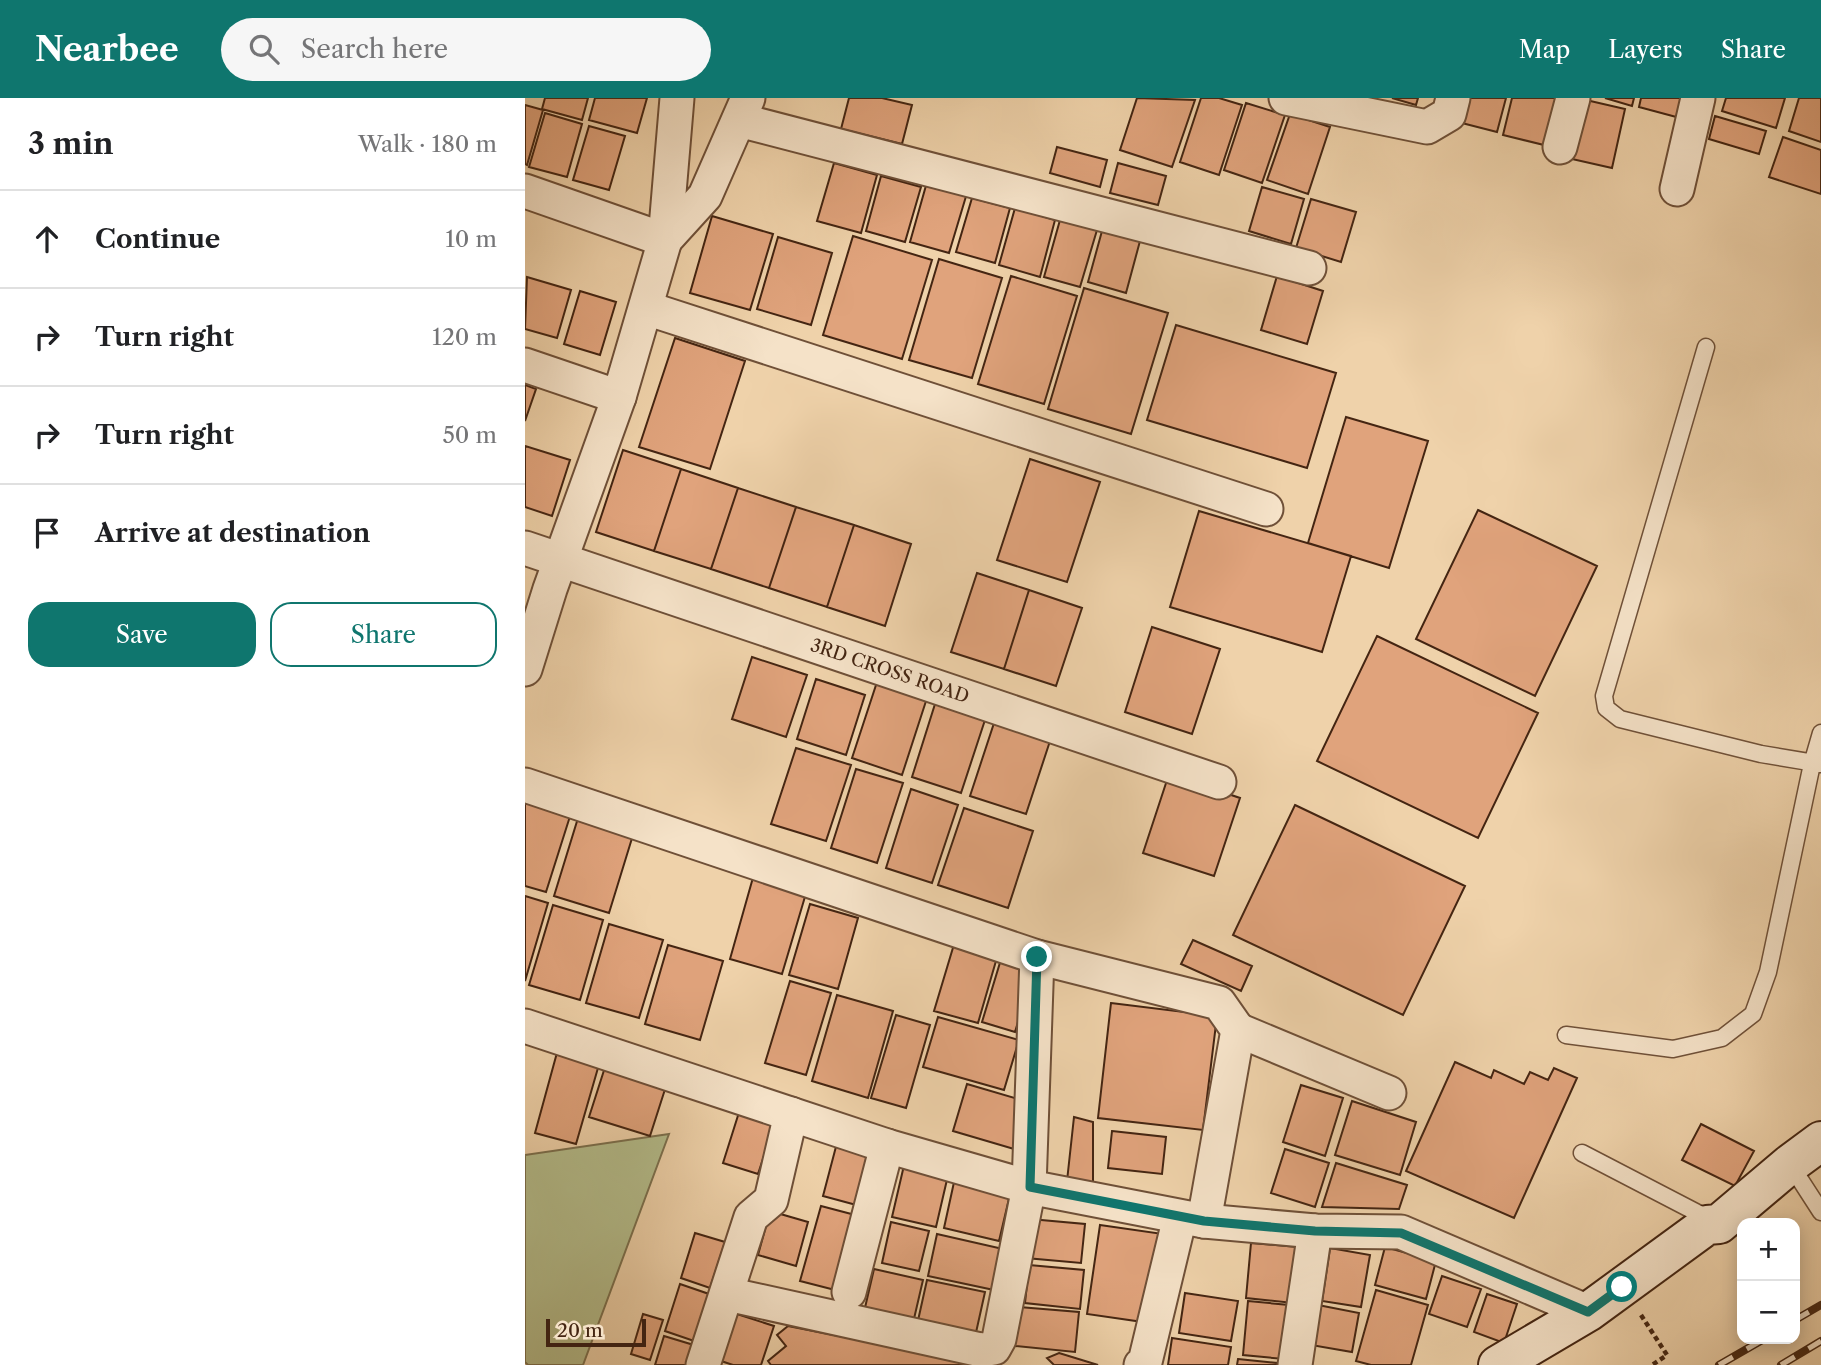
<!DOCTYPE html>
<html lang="en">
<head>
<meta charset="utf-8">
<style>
  :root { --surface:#fff; --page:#f6f6f6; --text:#202124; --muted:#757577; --line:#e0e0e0; --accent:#0f766e }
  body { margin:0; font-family:"Libre Caslon Text",serif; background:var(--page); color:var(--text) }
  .controls { position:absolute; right:21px; bottom:21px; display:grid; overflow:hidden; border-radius:14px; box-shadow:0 4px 18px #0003 }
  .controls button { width:63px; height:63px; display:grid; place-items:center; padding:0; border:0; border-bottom:2px solid var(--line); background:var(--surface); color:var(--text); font:35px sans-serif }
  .scale { position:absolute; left:21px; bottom:18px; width:100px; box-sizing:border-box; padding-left:7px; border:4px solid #442512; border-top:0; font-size:19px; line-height:24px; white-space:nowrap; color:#442512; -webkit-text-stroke:5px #f5e2c8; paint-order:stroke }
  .stop { position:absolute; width:21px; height:21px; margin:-16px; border:5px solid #0f766e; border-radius:50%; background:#fff }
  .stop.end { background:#0f766e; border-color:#fff; box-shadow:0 2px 7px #0008 }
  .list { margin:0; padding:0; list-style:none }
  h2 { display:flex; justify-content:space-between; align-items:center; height:91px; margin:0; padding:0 28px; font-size:30px }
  h2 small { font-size:23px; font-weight:400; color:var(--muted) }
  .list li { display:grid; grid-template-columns:46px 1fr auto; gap:21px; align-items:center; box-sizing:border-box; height:98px; padding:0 28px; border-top:2px solid var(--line) }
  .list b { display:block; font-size:26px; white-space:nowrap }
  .list em { font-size:23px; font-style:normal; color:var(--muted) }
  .actions { display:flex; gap:14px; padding:21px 28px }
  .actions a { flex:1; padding:16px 0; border:2px solid var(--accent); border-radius:21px; text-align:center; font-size:24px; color:var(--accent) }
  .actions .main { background:var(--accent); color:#fff }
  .icon { flex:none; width:38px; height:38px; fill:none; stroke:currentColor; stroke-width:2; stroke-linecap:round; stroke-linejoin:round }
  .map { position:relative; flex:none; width:1296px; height:1267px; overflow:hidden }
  header { display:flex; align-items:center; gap:42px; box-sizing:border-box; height:98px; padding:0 35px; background:var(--accent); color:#fff }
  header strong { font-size:33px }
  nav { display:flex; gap:38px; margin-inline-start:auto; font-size:24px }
  .search { width:490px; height:63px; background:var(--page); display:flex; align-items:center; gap:18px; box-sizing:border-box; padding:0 24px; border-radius:38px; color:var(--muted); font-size:26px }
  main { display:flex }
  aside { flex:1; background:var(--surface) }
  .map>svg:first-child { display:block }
</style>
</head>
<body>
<header>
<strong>Nearbee</strong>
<div class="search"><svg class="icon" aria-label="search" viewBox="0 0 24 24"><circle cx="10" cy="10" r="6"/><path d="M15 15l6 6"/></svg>Search here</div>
<nav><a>Map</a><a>Layers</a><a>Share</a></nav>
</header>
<main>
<aside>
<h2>3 min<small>Walk · 180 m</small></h2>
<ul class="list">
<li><svg class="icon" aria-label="ahead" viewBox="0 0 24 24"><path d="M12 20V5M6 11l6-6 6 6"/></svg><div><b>Continue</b></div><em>10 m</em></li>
<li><svg class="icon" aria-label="right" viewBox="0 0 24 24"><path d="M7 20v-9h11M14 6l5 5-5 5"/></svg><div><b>Turn right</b></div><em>120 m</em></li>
<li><svg class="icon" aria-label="right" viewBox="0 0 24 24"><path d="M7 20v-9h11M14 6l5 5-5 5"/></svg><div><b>Turn right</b></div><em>50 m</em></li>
<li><svg class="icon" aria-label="arrive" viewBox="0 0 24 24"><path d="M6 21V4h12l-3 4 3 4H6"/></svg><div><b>Arrive at destination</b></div></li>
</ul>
<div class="actions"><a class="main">Save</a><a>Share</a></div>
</aside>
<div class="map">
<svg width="1296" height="1267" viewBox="0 0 1296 1267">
  <rect width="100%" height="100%" fill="#efd2aa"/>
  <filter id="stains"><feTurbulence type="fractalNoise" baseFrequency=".00286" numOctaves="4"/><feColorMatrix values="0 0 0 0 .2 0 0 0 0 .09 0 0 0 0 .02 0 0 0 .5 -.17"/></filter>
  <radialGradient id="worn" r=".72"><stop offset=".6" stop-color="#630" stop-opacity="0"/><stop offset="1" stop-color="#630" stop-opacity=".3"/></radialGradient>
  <path fill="#b4bd8c" stroke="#7c714f" stroke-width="2" d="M144,1036L58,1267H3L0,1264V1057Z"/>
  <path fill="#e0a37c" stroke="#442512" stroke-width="2" d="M20,0H63L57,22L17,11Z
    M70,0H122L112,35L64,22Z
    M324,0H357L387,7L377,46L316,31Z
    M612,0L670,2L647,69L595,52Z
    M676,0H694L717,7L694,77L655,64Z
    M867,0H893L891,7Z
    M935,0H981L972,34L929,23Z
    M987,0H1035L1023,48L978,37Z
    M1080,0H1109L1107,8Z
    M1116,0H1160L1155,20L1114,9Z
    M1201,0H1260L1251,30L1197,13Z
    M1274,0H1296V44L1264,33Z
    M1061,2L1100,11L1087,70L1047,61Z
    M721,5L760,17L737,85L699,72Z
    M0,7L18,12L2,67L0,66Z
    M20,15L57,26L42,79L4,69Z
    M765,16L805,29L783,96L742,82Z
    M1190,18L1241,33L1234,56L1184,41Z
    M64,28L100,38L84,92L48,82Z
    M1258,39L1296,52V96L1244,79Z
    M532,49L582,62L575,89L525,75Z
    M309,65L352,77L336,135L292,123Z
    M593,65L641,78L633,107L585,95Z
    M356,78L396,89L380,144L341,133Z
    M402,84L442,95L424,155L385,144Z
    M737,89L779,101L766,146L724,133Z
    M447,100L485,110L470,165L431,154Z
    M786,101L831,114L816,164L771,150Z
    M490,110L530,122L515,179L474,167Z
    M187,118L248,136L225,212L165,195Z
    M535,122L572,132L555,189L519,179Z
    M577,133L615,143L601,195L563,184Z
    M328,138L407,162L377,261L298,237Z
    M253,139L307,155L286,227L232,211Z
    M414,161L477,180L447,280L384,262Z
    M486,178L552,198L519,306L453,286Z
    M752,178L798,193L782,246L736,232Z
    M2,179L46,192L32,240L0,231Z
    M559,190L643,215L606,336L523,311Z
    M55,193L91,204L75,257L39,246Z
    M651,227L811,275L782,370L622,322Z
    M150,240L220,263L185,371L114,349Z
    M0,287L11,291L0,323Z
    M821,319L903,343L864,470L783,445Z
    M0,348L45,362L27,418L0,409Z
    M98,352L156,371L129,453L71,434Z
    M505,361L575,384L542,484L472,462Z
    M156,371L213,390L186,471L129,453Z
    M213,390L271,409L244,490L186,471Z
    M271,409L329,427L302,509L244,490Z
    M953,412L1072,468L1010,598L891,541Z
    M674,413L826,458L797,554L645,509Z
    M329,427L386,446L360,528L302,509Z
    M452,475L504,492L479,571L426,554Z
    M504,492L557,510L531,588L479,571Z
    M627,529L695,551L667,636L600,614Z
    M852,538L1013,615L953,740L792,663Z
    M227,559L282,577L261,639L207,621Z
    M291,581L340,597L321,657L272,641Z
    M352,584L402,600L377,677L327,660Z
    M410,606L460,622L436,695L387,679Z
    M471,619L527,637L501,716L445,698Z
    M271,650L326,667L301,743L246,726Z
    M331,671L378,685L352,765L306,750Z
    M644,676L715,700L689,778L618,755Z
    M386,691L433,707L407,785L361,770Z
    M0,697L47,712L21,794L0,788Z
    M770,707L940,788L878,917L708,837Z
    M439,710L508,733L483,810L413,787Z
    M53,720L108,737L84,815L29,798Z
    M229,776L282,792L257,876L205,861Z
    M0,798L23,805L0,883Z
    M285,806L333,820L313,891L264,877Z
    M28,807L78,822L55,902L4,887Z
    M84,826L138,842L114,920L61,905Z
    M668,842L727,868L716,893L656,866Z
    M430,843L473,856L453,925L409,913Z
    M143,847L198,863L175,942L120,926Z
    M477,858L510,867L490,934L457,924Z
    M265,883L306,895L281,977L240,965Z
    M312,897L368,913L343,1000L287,983Z
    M586,905L692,918L678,1032L573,1020Z
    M371,917L405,927L381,1010L346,1000Z
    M413,919L494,942L479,992L398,969Z
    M33,951L75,963L51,1046L10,1035Z
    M82,963L143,982L125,1038L64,1019Z
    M930,964L966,980L969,972L999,986L1005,974L1023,982L1029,970L1052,980L989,1120L881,1073Z
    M442,986L503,1004L489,1051L428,1033Z
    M776,987L818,1000L800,1058L758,1044Z
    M827,1003L891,1024L875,1077L810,1057Z
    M216,1008L252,1019L233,1076L198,1065Z
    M549,1019L568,1024V1086L542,1083Z
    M1176,1026L1229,1053L1210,1088L1157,1062Z
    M587,1033L641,1039L637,1076L583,1070Z
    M313,1041L350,1051L335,1108L298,1098Z
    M760,1051L804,1065L790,1109L746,1095Z
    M380,1063L424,1073L411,1129L367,1119Z
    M811,1065L882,1087L874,1111L797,1109Z
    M431,1075L487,1088L474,1143L419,1130Z
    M296,1108L334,1118L314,1193L275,1183Z
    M245,1113L283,1124L271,1168L233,1157Z
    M505,1121L560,1126L556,1165L501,1160Z
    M366,1124L404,1133L394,1173L357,1165Z
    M575,1127L638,1136L625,1225L562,1216Z
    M170,1135L200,1144L185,1190L156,1180Z
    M412,1136L478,1151L469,1192L403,1178Z
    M726,1145L773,1149L768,1205L721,1200Z
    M860,1149L911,1163L901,1201L850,1187Z
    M805,1150L845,1157L836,1209L797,1203Z
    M504,1167L559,1172L555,1211L500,1205Z
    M349,1171L398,1182L388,1225L339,1214Z
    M917,1178L956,1191L942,1229L904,1216Z
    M402,1182L460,1194L450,1239L392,1227Z
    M155,1186L184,1196L169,1243L140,1233Z
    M851,1192L903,1207L886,1267H846L831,1263Z
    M660,1195L713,1203L706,1243L654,1235Z
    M962,1196L992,1206L979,1245L949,1234Z
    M723,1203L764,1207L759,1261L718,1257Z
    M793,1207L834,1215L827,1254L786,1247Z
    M494,1209L554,1214L550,1254L490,1248Z
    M118,1216L138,1222L125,1262L106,1256Z
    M212,1216L249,1228L236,1267H208L196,1263Z
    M263,1228L461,1267H246L243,1263L261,1248L252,1237Z
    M139,1238L172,1248L166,1267H130Z
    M647,1240L706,1249L703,1267H643Z
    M534,1255L573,1267H529L522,1260Z
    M713,1261L752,1265V1267H712Z"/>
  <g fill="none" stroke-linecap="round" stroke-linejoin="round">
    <defs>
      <path id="lane" d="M1181,249L1079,598L1081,610L1095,621L1236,656L1296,666
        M1041,937L1148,951L1197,940L1228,916L1243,874L1287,666L1296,635
        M1057,1055L1188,1123
        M1265,1066L1296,1114"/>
      <g id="street">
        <path d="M761,0L902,29L924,16L928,0"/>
        <path d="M214,22L784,170"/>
        <path d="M1035,49L1048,0"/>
        <path d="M1152,91L1173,0"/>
        <path d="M0,93L140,142L180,98L223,0"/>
        <path d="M121,210L741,411"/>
        <path d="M0,267L94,299"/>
        <path id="s1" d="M0,450L694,684"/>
        <path d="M0,571L25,491L94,299L140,142L152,0"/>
        <path d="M0,687L512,859L504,1089L474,1241L469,1250L456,1252L202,1196"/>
        <path d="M512,859L694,905L713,932L679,1123"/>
        <path d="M0,928L362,1048L504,1089L679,1123L790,1133L876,1134L1063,1214"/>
        <path d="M713,932L864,995"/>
        <path d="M324,1194L362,1048"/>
        <path d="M178,1267L226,1119L246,1102L266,1016"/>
        <path d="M616,1267L620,1264L655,1119"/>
        <path d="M770,1267L790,1133"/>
      </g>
      <path id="secondary" d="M973,1267L1063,1214L1182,1127L1194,1126L1265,1066L1296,1043"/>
    </defs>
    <use href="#lane" stroke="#6f5038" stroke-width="19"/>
    <use href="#street" stroke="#6f5038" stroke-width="37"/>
    <use href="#secondary" stroke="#442512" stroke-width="42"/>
    <path stroke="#442512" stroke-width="4.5" stroke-dasharray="5 3.5" stroke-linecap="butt" d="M1116,1217L1142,1257L1127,1267"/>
    <use href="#lane" stroke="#f5e2c8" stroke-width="16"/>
    <use href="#street" stroke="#f5e2c8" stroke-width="33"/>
    <use href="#secondary" stroke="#f5e2c8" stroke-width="38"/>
    <defs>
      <path id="rail" d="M1270,1222L1296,1207
        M1194,1267L1239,1241
        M1256,1267L1296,1243"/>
    </defs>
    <use href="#rail" stroke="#442512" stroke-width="8"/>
    <use href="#rail" stroke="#f5e2c8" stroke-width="5" stroke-dasharray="16" stroke-linecap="butt"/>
  </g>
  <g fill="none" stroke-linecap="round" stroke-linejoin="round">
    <path stroke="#0f766e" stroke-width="9" d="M512,859L505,1089L679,1123L790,1133L876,1135L1063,1214L1097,1189"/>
  </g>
  <g text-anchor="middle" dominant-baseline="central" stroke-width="5" stroke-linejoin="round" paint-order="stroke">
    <g font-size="18" fill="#442512" stroke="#f5e2c8">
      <text stroke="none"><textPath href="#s1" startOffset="385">3RD CROSS ROAD</textPath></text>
    </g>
  </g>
  <rect width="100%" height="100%" filter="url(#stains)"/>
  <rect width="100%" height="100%" fill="url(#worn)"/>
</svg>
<div class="controls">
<button>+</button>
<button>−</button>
</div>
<div class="scale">20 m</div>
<div class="stop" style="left:1097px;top:1189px"></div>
<div class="stop end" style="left:512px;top:859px"></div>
</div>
</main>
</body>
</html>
